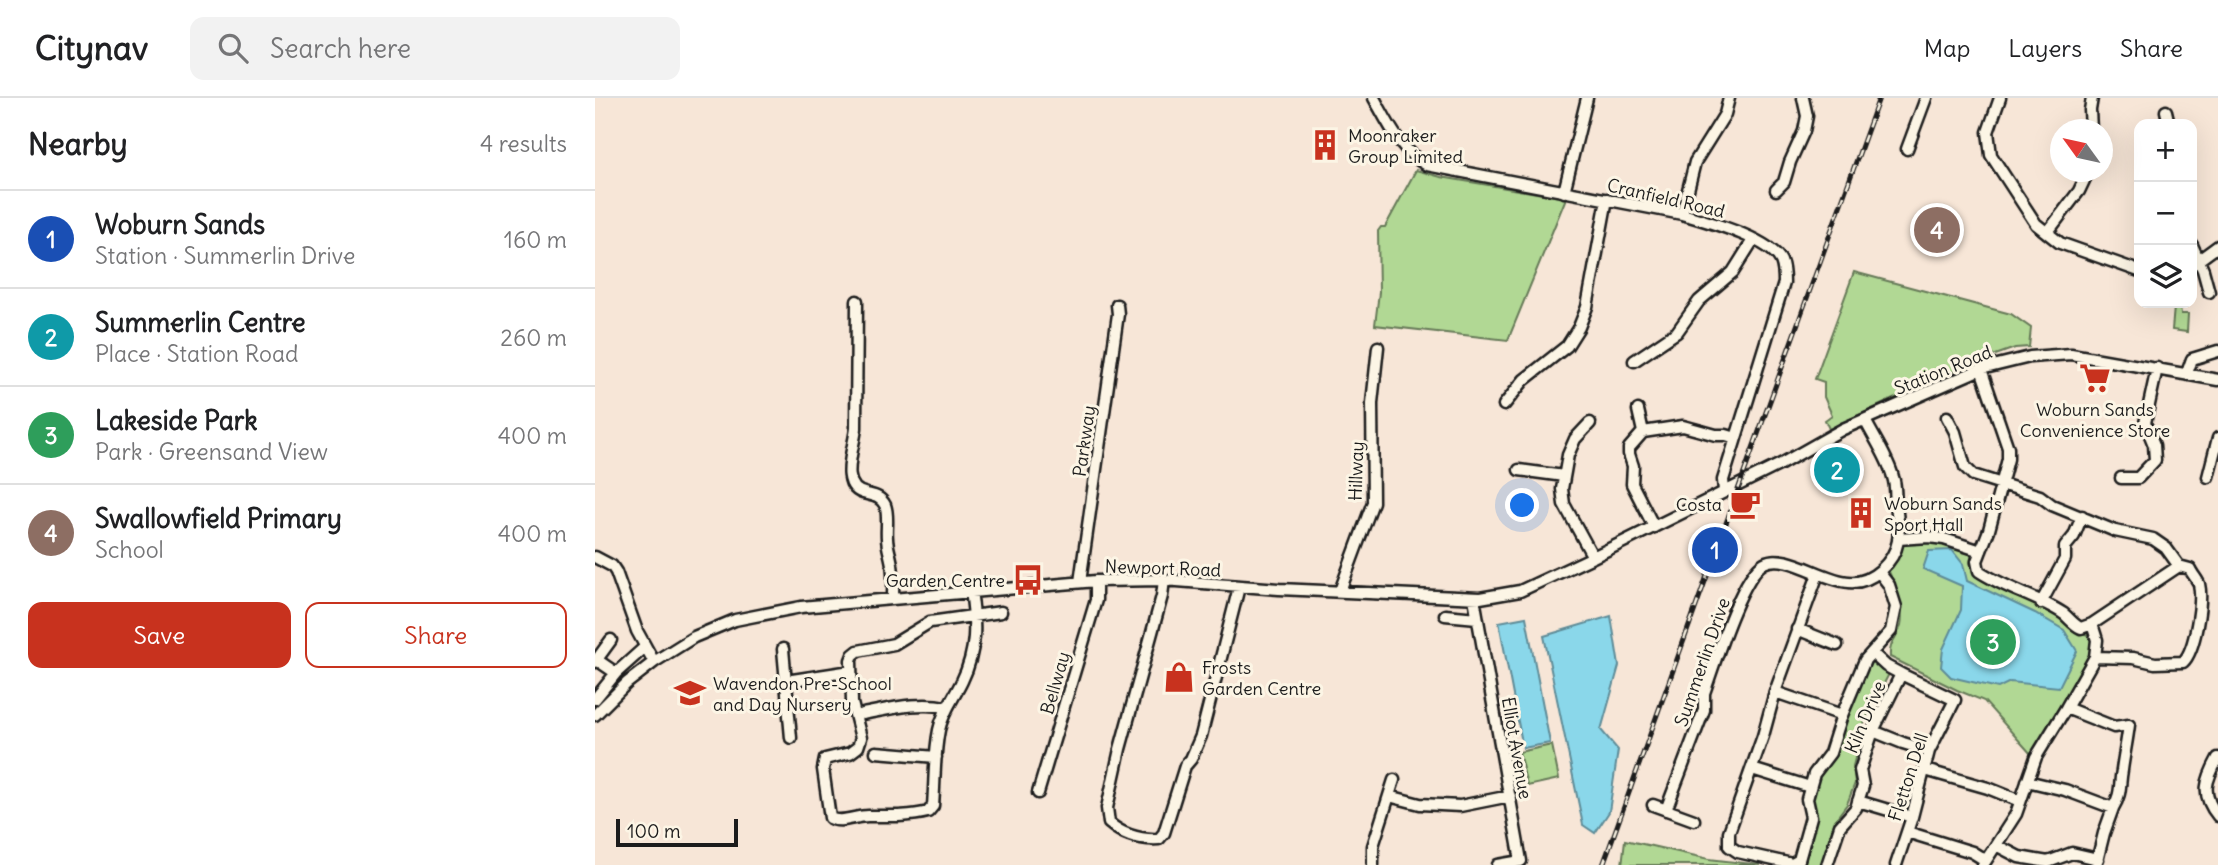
<!DOCTYPE html>
<html lang="en">
<head>
<meta charset="utf-8">
<style>
  :root { --surface:#fff; --page:#f2f2f2; --text:#202124; --muted:#757577; --line:#e0e0e0; --accent:#c8321e }
  body { margin:0; font-family:Delius,sans-serif; background:var(--page); color:var(--text) }
  .controls { position:absolute; right:21px; top:21px; display:grid; overflow:hidden; border-radius:14px; box-shadow:0 7px 28px #0002 }
  .controls button { width:63px; height:63px; display:grid; place-items:center; padding:0; border:0; border-bottom:2px solid var(--line); background:var(--surface); color:var(--text); font:35px sans-serif }
  .compass { position:absolute; left:1455px; top:21px; width:63px; height:63px; border-radius:50%; background:var(--surface); box-shadow:0 7px 28px #0002; rotate:303deg }
  .scale { position:absolute; left:21px; bottom:18px; width:122px; box-sizing:border-box; padding-left:7px; border:4px solid #1c1c1c; border-top:0; font-size:19px; line-height:24px; white-space:nowrap; color:#1c1c1c; -webkit-text-stroke:5px #fcf5e5; paint-order:stroke }
  .you { position:absolute; left:928px; top:408px; width:24px; height:24px; margin:-18px; border:5px solid #fff; border-radius:50%; background:#1a73e8; box-shadow:0 0 0 10px #1a73e833 }
  .badge { display:grid; place-items:center; width:46px; height:46px; border-radius:50%; background:var(--accent); color:#fff; font-size:23px; font-weight:700 }
  .pin { position:absolute; translate:-50% -50%; border:4px solid #fff; box-shadow:0 2px 7px #0006 }
  .list { margin:0; padding:0; list-style:none }
  h2 { display:flex; justify-content:space-between; align-items:center; height:91px; margin:0; padding:0 28px; font-size:30px }
  h2 small { font-size:23px; font-weight:400; color:var(--muted) }
  .list li { display:grid; grid-template-columns:46px 1fr auto; gap:21px; align-items:center; box-sizing:border-box; height:98px; padding:0 28px; border-top:2px solid var(--line) }
  .list b { display:block; font-size:26px; white-space:nowrap }
  .list p { margin:0; font-size:23px; white-space:nowrap; color:var(--muted) }
  .list em { font-size:23px; font-style:normal; color:var(--muted) }
  .actions { display:flex; gap:14px; padding:21px 28px }
  .actions a { flex:1; padding:16px 0; border:2px solid var(--accent); border-radius:14px; text-align:center; font-size:24px; color:var(--accent) }
  .actions .main { background:var(--accent); color:#fff }
  .icon { flex:none; width:38px; height:38px; fill:none; stroke:currentColor; stroke-width:2; stroke-linecap:round; stroke-linejoin:round }
  .map { position:relative; flex:none; width:1623px; height:767px; overflow:hidden }
  header { display:flex; align-items:center; gap:42px; box-sizing:border-box; height:98px; padding:0 35px; background:var(--surface); border-bottom:2px solid var(--line) }
  header strong { font-size:33px }
  nav { display:flex; gap:38px; margin-inline-start:auto; font-size:24px }
  .search { width:490px; height:63px; background:var(--page); display:flex; align-items:center; gap:18px; box-sizing:border-box; padding:0 24px; border-radius:14px; color:var(--muted); font-size:26px }
  main { display:flex }
  aside { flex:1; background:var(--surface) }
  .map>svg:first-child { display:block }
</style>
</head>
<body>
<header>
<strong>Citynav</strong>
<div class="search"><svg class="icon" aria-label="search" viewBox="0 0 24 24"><circle cx="10" cy="10" r="6"/><path d="M15 15l6 6"/></svg>Search here</div>
<nav><a>Map</a><a>Layers</a><a>Share</a></nav>
</header>
<main>
<aside>
<h2>Nearby<small>4 results</small></h2>
<ul class="list">
<li><span class="badge" style="background:#1a4fb4">1</span><div><b>Woburn Sands</b><p>Station · Summerlin Drive</p></div><em>160 m</em></li>
<li><span class="badge" style="background:#0f9aa8">2</span><div><b>Summerlin Centre</b><p>Place · Station Road</p></div><em>260 m</em></li>
<li><span class="badge" style="background:#2e9e5b">3</span><div><b>Lakeside Park</b><p>Park · Greensand View</p></div><em>400 m</em></li>
<li><span class="badge" style="background:#8d6e63">4</span><div><b>Swallowfield Primary</b><p>School</p></div><em>400 m</em></li>
</ul>
<div class="actions"><a class="main">Save</a><a>Share</a></div>
</aside>
<div class="map">
<svg width="1623" height="767" viewBox="0 0 1623 767">
  <rect width="100%" height="100%" fill="#f7e6d7"/>
  <filter id="ink" filterUnits="userSpaceOnUse"><feTurbulence type="fractalNoise" baseFrequency=".0143" numOctaves="2"/><feDisplacementMap in="SourceGraphic" scale="14" xChannelSelector="R" yChannelSelector="G"/><feConvolveMatrix kernelMatrix="1 2 1 2 8 2 1 2 1" color-interpolation-filters="sRGB"/></filter>
  <g filter="url(#ink)">
    <path fill="#b1d894" stroke="#667a58" stroke-width="2" d="M821,72L846,79L971,100L913,242L780,227L784,194L783,133L786,129H790Z
      M1259,174L1416,216L1436,230L1434,249L1420,250L1367,269L1234,331L1230,322L1237,317L1229,299V284L1220,281Z
      M1579,209H1585L1586,216H1593L1592,234L1577,232Z
      M1307,445H1340L1378,454L1375,465L1379,476L1400,489L1467,519L1482,533L1498,539L1501,548L1469,601L1468,607L1436,656L1389,603L1362,592L1295,559C1294,543 1302,541 1306,527C1310,507 1300,489 1293,471Z
      M1275,561L1296,572L1270,622L1258,668L1260,685L1252,706L1240,722L1226,767H1207L1218,713L1217,692Z
      M957,647L964,681L932,688L924,654Z
      M1030,742L1114,761L1165,767H1027Z"/>
    <path fill="#8ad7ea" stroke="#5e8c98" stroke-width="2" d="M1357,452L1368,466L1372,483L1440,515L1469,532L1482,553L1464,589L1415,584L1403,590L1356,579L1346,569L1348,551L1366,512L1367,488L1328,471L1334,453Z
      M1016,518L1024,568L1006,632L1023,652L1014,714L1000,735L988,727L949,538Z
      M931,519L955,645L928,650L904,524Z"/>
    <g fill="none" stroke-linecap="round" stroke-linejoin="round">
      <defs>
        <path id="minor" d="M779,0C793,25 806,54 832,67L1087,116C1110,123 1175,140 1186,163C1189,170 1189,178 1189,185L1128,382L1129,393
          M1405,0L1393,34L1396,57L1441,126L1465,145L1544,173
          M1571,13L1574,26
          M1496,32L1495,12L1497,0
          M1312,51L1331,0
          M1181,92L1189,84L1195,64L1209,33L1212,18L1208,0
          M969,94L992,0
          M1087,116L1100,64L1130,16L1134,0
          M1452,135L1484,93L1493,74
          M1597,147L1608,172L1614,194
          M1597,167L1623,148
          M262,203L261,330C259,351 242,391 272,396C280,398 286,399 290,407C294,417 291,430 292,440C292,449 296,458 297,467C299,478 298,490 298,500
          M1039,263L1082,234L1104,203L1138,174L1158,142
          M1386,271L1413,350V361L1394,432L1382,463L1384,473C1411,491 1444,499 1469,516C1475,521 1479,527 1486,530L1497,526L1502,542L1500,559L1471,610L1441,659L1421,716L1388,767
          M1592,275L1597,261L1623,253
          M909,307L929,282L972,248L984,229L992,209L1012,101
          M1043,312L1048,334
          M1352,319L1360,334L1370,369L1378,377L1445,398L1457,407L1520,433L1558,441L1571,450L1584,468
          M995,325L980,341L973,357L967,391L969,406L998,459
          M924,372L969,378
          M1613,379L1623,340
          M1526,380H1543L1560,362L1559,347L1550,325L1562,270
          M1059,429L1037,386L1038,368L1034,356V350L1048,334L1088,328L1121,337H1131L1141,340
          M1303,441L1334,439L1349,441L1386,453
          M0,459L17,468L21,474L42,533L59,564
          M1223,476L1180,594L1168,638L1134,734V748L1143,754L1197,766L1204,762L1216,719L1212,701L1219,676L1235,655L1247,617L1270,562L1296,533L1301,509L1294,487L1284,474
          M569,482L567,498L525,651L512,710L514,725C528,737 545,742 564,741L569,735L590,668L596,661L606,638L644,489
          M485,484L523,216L522,207
          M376,493C381,526 382,552 367,583C359,600 348,613 344,632C339,656 340,683 338,708L333,714C313,719 293,718 273,718C260,718 246,726 235,720L228,671L230,661L255,655L263,649L266,640L257,605L256,562L258,557L263,553L299,546L335,524L406,514
          M745,493L778,404L777,305L783,249
          M879,500L926,763L903,767
          M1446,505L1470,461V449L1479,438L1487,418
          M850,517L882,520
          M1497,526L1584,468L1595,471C1597,476 1602,481 1604,486C1608,503 1600,553 1588,564L1560,565L1538,560L1500,559
          M1202,531L1242,547
          M188,551L196,640
          M1277,555L1291,568L1306,576
          M2,562L21,575
          M0,564L16,542
          M191,583L256,573
          M1180,594L1247,617
          M0,601L21,575L50,549
          M1471,610L1519,629L1534,627C1532,643 1529,657 1527,672C1524,688 1527,695 1518,710
          M268,616C295,611 324,603 351,609
          M0,617L32,585L59,564L99,539L140,522L206,509L501,483L569,482L684,491L885,500L925,493L998,459L1186,366L1248,331L1386,271L1435,259L1476,256L1623,282
          M1278,633L1308,645L1334,653
          M281,654L341,659
          M1623,660C1611,682 1605,696 1623,718
          M1157,671L1215,689
          M1330,672L1393,690L1425,703
          M1432,683L1470,692L1518,710L1509,735L1501,767
          M443,695L501,502V483
          M794,698L825,706L865,708L915,698
          M1263,703L1317,719
          M1058,707L1099,722
          M1071,712L1109,612V595C1119,567 1146,478 1169,465C1190,453 1229,483 1254,484C1277,486 1299,464 1303,443C1305,431 1302,417 1301,406C1300,397 1301,387 1298,379C1293,360 1279,340 1270,322
          M1312,734L1377,754L1390,762
          M1401,747L1424,759L1453,764L1477,755L1503,761
          M778,767V748L799,682
          M1232,767L1245,728L1261,710L1268,688L1265,672L1278,633L1306,576L1360,602L1334,653L1317,719L1301,767"/>
      </defs>
      <use href="#minor" stroke="#1c1c1c" stroke-width="15"/>
      <use href="#minor" stroke="#fcf5e5" stroke-width="10"/>
      <defs>
        <path id="rail" d="M1008,767L1284,0"/>
      </defs>
      <use href="#rail" stroke="#1c1c1c" stroke-width="5"/>
      <use href="#rail" stroke="#fcf5e5" stroke-width="2.5" stroke-dasharray="8" stroke-linecap="butt"/>
    </g>
  </g>
  <defs>
    <symbol id="building-bare" viewBox="-9 -9 18 18"><path d="M-4-6H4V6H1V3H-1V6H-4ZM-2.5-4.3h1.7v1.8h-1.7ZM.8-4.3h1.7v1.8H.8ZM-2.5-1h1.7V.8h-1.7ZM.8-1h1.7V.8H.8Z" fill="#c8321e" stroke="#fcf5e5" stroke-width="2.5" paint-order="stroke"/></symbol>
    <symbol id="supermarket-bare" viewBox="-9 -9 18 18"><path d="M-6-5.5h2.5l.6 2H6L4.5 2H-2.5L-4.4-4H-6ZM-1.5 3.2a1.3 1.3 0 1 0 .1 0ZM3 3.2a1.3 1.3 0 1 0 .1 0Z" fill="#c8321e" stroke="#fcf5e5" stroke-width="2.5" paint-order="stroke"/></symbol>
    <symbol id="cafe-bare" viewBox="-9 -9 18 18"><path d="M-5.5-4.5H6V0H3Q3 3.5 0 3.5H-2.5Q-5.5 3.5-5.5 0ZM3-3.2v2h1.7v-2ZM-6 4.5H4V6H-6Z" fill="#c8321e" stroke="#fcf5e5" stroke-width="2.5" paint-order="stroke"/></symbol>
    <symbol id="bus-bare" viewBox="-9 -9 18 18"><path d="M-5-6H5V4H4V6H2V4H-2V6H-4V4H-5ZM-3.5-4V0h7V-4ZM-3.5 1.2v1.5H-2V1.2ZM2 1.2v1.5H3.5V1.2Z" fill="#c8321e" stroke="#fcf5e5" stroke-width="2.5" paint-order="stroke"/></symbol>
    <symbol id="shop-bare" viewBox="-9 -9 18 18"><path d="M-5-2.5h2.3a2.7 3.5 0 0 1 5.4 0H5L5.5 6h-11ZM-1.5-2.5h3a1.5 2.3 0 0 0-3 0Z" fill="#c8321e" stroke="#fcf5e5" stroke-width="2.5" paint-order="stroke"/></symbol>
    <symbol id="school-bare" viewBox="-9 -9 18 18"><path d="M0-5L7-2L0 1L-7-2ZM-4 1L0 2.5L4 1V4Q0 6-4 4Z" fill="#c8321e" stroke="#fcf5e5" stroke-width="2.5" paint-order="stroke"/></symbol>
  </defs>
  <g fill-rule="evenodd">
    <use href="#building-bare" x="708" y="25" width="44" height="44"/>
    <use href="#supermarket-bare" x="1478" y="258" width="44" height="44"/>
    <use href="#cafe-bare" x="1128" y="384" width="44" height="44"/>
    <use href="#building-bare" x="1244" y="393" width="44" height="44"/>
    <use href="#bus-bare" x="411" y="460" width="44" height="44"/>
    <use href="#shop-bare" x="562" y="557" width="44" height="44"/>
    <use href="#school-bare" x="73" y="573" width="44" height="44"/>
  </g>
  <g text-anchor="middle" dominant-baseline="central" stroke-width="6" stroke-linejoin="round" paint-order="stroke">
    <g font-size="18" fill="#1c1c1c" stroke="#fcf5e5" text-anchor="start">
      <text x="753" y="37">Moonraker<tspan x="753" dy="21">Group Limited</tspan></text>
      <text x="1500" y="311" text-anchor="middle">Woburn Sands<tspan x="1500" dy="21">Convenience Store</tspan></text>
      <text x="1289" y="405">Woburn Sands<tspan x="1289" dy="21">Sport Hall</tspan></text>
      <text x="1127" y="406" text-anchor="end">Costa</text>
      <text x="410" y="482" text-anchor="end">Garden Centre</text>
      <text x="607" y="569">Frosts<tspan x="607" dy="21">Garden Centre</tspan></text>
      <text x="118" y="585">Wavendon Pre-School<tspan x="118" dy="21">and Day Nursery</tspan></text>
    </g>
    <g font-size="18" fill="#1c1c1c" stroke="#fcf5e5">
      <text transform="translate(1071 100) rotate(13)">Cranfield Road</text>
      <text transform="translate(1348 272) rotate(-22)">Station Road</text>
      <text transform="translate(489 343) rotate(-82)">Parkway</text>
      <text transform="translate(761 373) rotate(-88)">Hillway</text>
      <text transform="translate(568 470) rotate(2)">Newport Road</text>
      <text transform="translate(1107 564) rotate(-71)">Summerlin Drive</text>
      <text transform="translate(460 585) rotate(-74)">Bellway</text>
      <text transform="translate(1270 619) rotate(-67)">Kiln Drive</text>
      <text transform="translate(922 650) rotate(80)">Elliot Avenue</text>
      <text transform="translate(1313 679) rotate(-72)">Fletton Dell</text>
    </g>
  </g>
</svg>
<div class="controls">
<button>+</button>
<button>−</button>
<button><svg class="icon" aria-label="layers" viewBox="0 0 24 24"><path d="M12 4l9 5-9 5-9-5zM3 14l9 5 9-5"/></svg></button>
</div>
<svg class="compass" viewBox="-18 -18 36 36"><path d="M0-13l5 13h-10z" fill="#e53935"/><path d="M0 13l5-13h-10z" fill="#757577"/></svg>
<div class="scale">100 m</div>
<div class="you"></div>
<div class="pin badge" style="left:1120px;top:452px;background:#1a4fb4">1</div>
<div class="pin badge" style="left:1242px;top:372px;background:#0f9aa8">2</div>
<div class="pin badge" style="left:1398px;top:544px;background:#2e9e5b">3</div>
<div class="pin badge" style="left:1342px;top:132px;background:#8d6e63">4</div>
</div>
</main>
</body>
</html>
